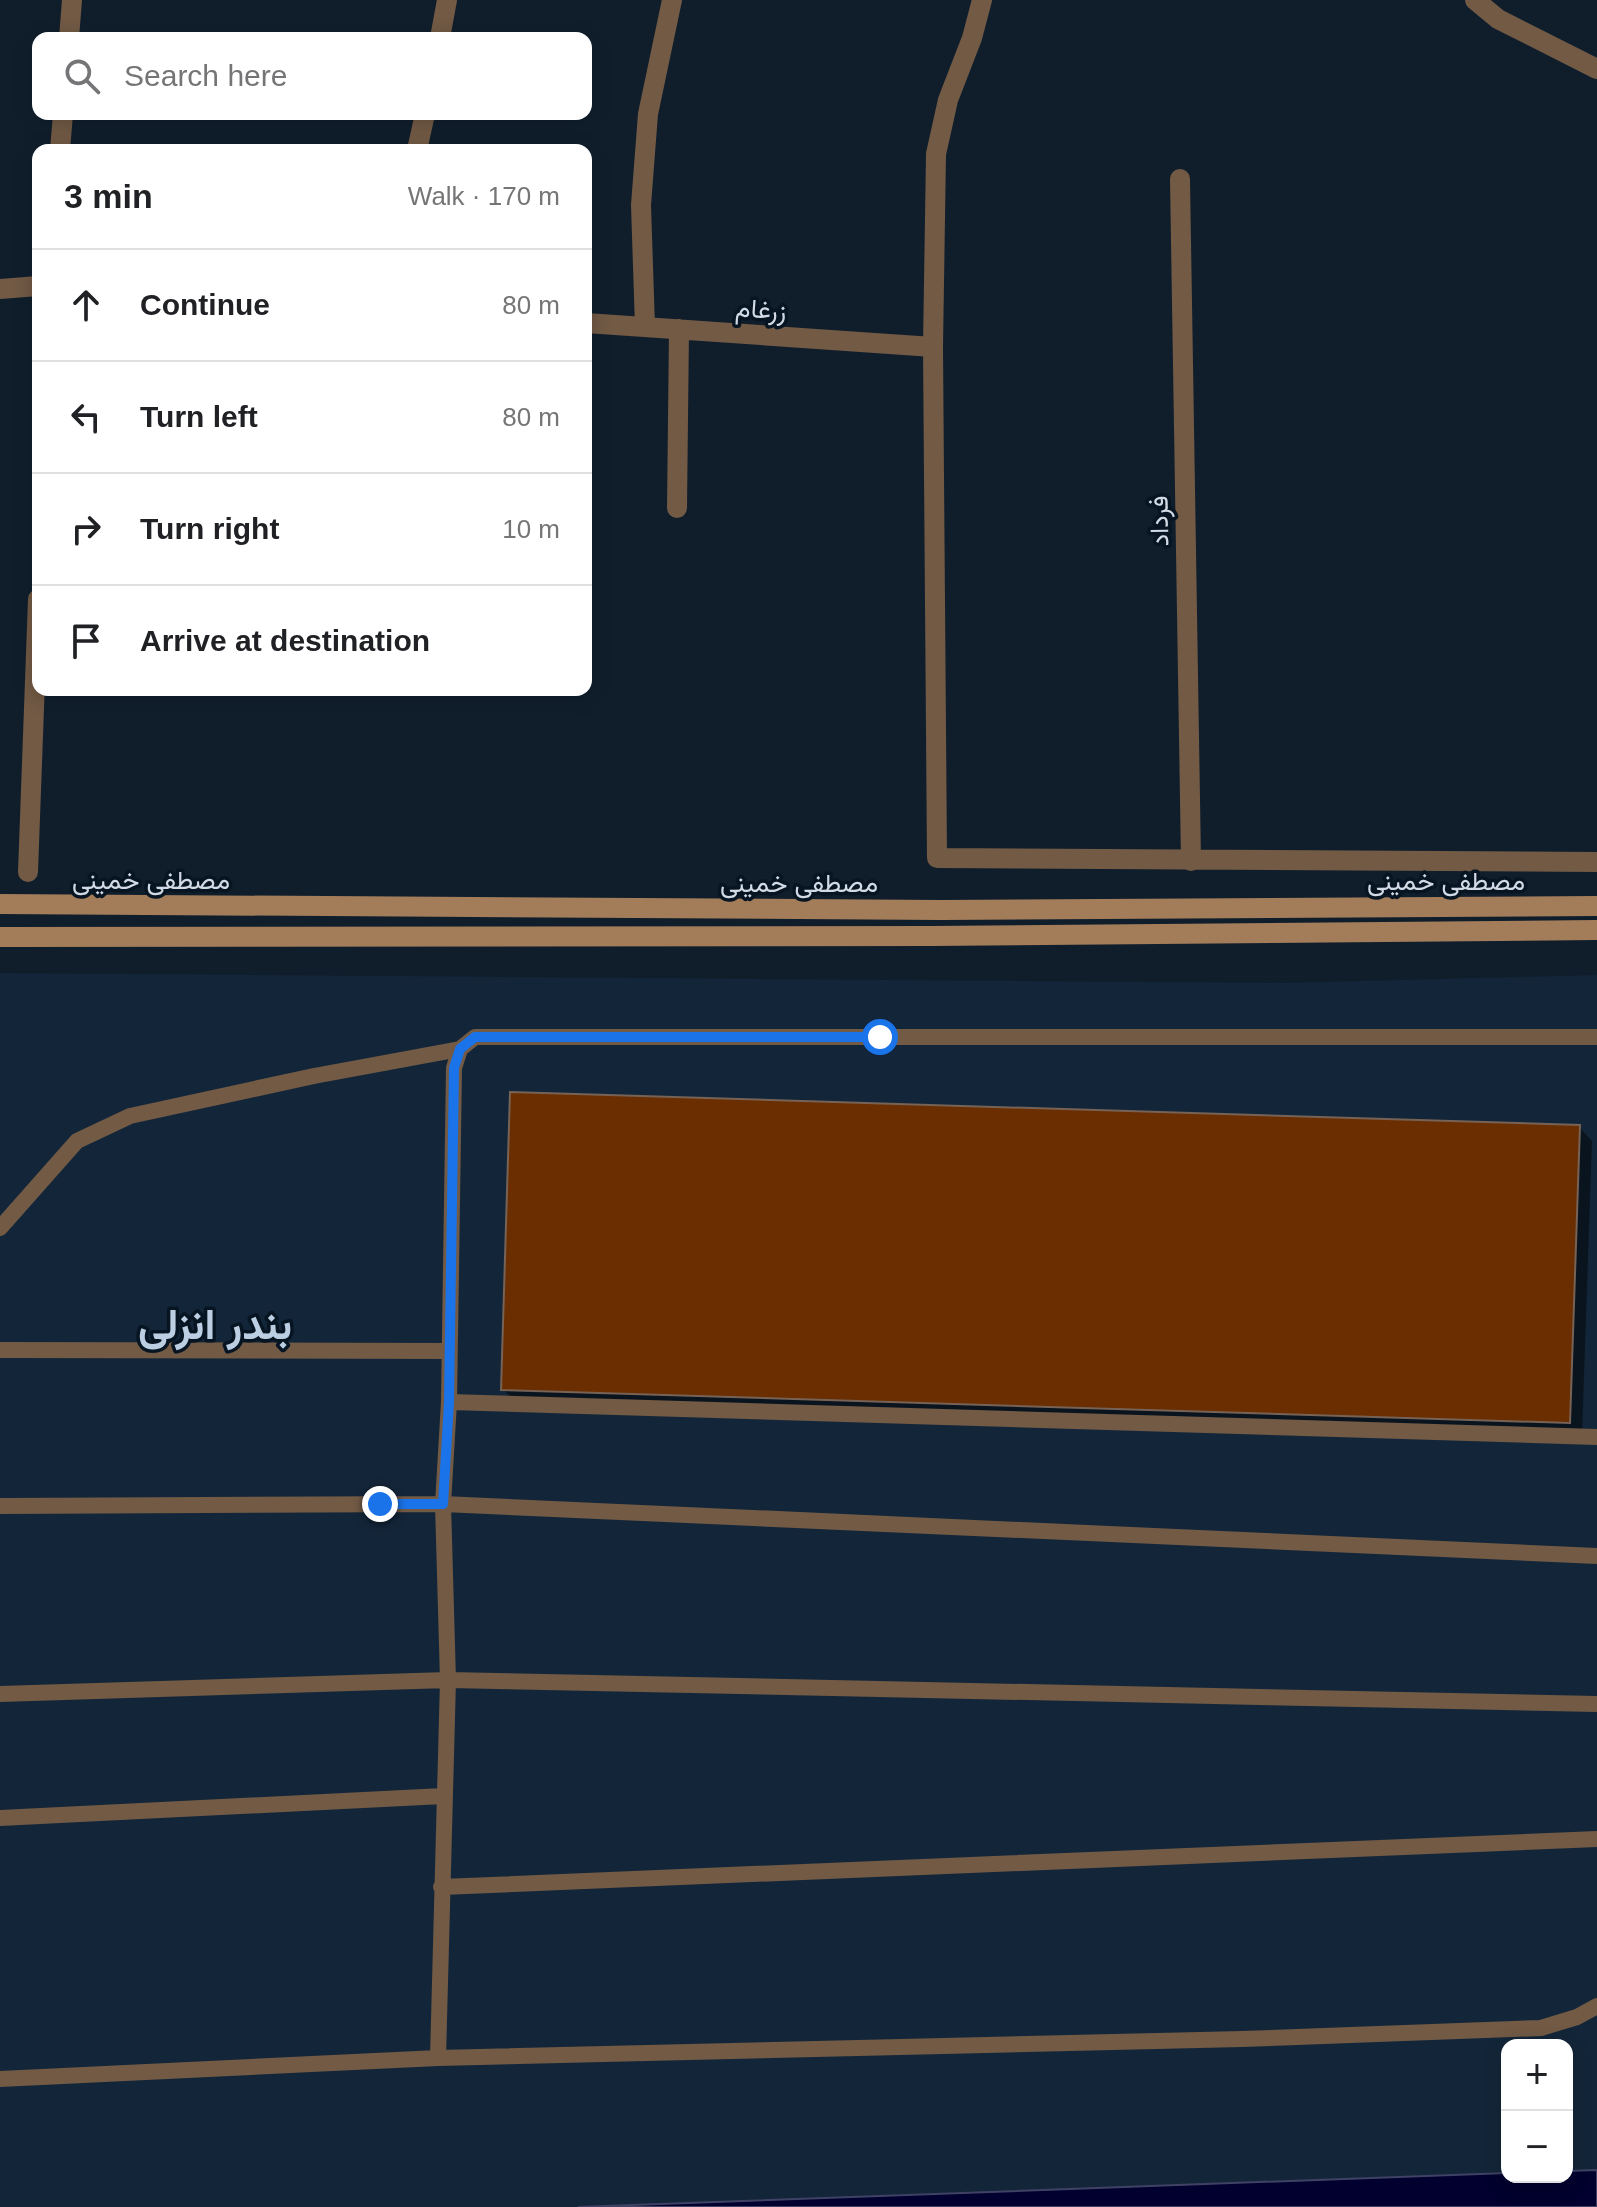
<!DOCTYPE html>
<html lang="en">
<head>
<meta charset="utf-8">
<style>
  :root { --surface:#fff; --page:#f6f6f6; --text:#202124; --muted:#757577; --line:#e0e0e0 }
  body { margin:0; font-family:Helvetica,Vazirmatn,sans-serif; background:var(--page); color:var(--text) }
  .controls { position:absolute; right:24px; bottom:24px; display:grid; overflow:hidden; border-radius:16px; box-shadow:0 4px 20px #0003 }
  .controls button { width:72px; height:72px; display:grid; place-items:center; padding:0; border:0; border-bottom:2px solid var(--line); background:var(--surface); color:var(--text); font:40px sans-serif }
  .stop { position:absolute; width:24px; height:24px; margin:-18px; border:6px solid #1a73e8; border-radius:50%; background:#fff }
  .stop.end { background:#1a73e8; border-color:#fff; box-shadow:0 2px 8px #0008 }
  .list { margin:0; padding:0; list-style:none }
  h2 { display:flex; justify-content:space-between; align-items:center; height:104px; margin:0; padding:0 32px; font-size:34px }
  h2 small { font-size:26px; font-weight:400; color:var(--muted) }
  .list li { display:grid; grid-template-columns:52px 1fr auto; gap:24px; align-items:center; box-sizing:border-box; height:112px; padding:0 32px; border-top:2px solid var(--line) }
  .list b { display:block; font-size:30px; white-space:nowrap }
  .list em { font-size:26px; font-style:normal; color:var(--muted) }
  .icon { flex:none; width:44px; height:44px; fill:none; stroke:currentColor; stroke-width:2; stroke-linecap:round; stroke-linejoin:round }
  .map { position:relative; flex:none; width:1597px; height:2207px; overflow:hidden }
  .search { position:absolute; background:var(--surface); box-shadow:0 4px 20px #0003; left:32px; top:32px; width:560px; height:88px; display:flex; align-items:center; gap:20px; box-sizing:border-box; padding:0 28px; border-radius:16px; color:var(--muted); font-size:30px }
  .panel { position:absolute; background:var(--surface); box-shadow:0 4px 20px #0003; left:32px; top:144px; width:560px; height:552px; border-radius:16px }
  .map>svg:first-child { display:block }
</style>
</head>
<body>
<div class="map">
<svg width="1597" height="2207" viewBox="0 0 1597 2207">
  <rect width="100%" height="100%" fill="#101e2c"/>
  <path fill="#132639" d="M0,973L1287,983L1597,975V2170L1567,2171V2045H1507V2173L578,2207H0Z"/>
  <path fill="#01002e" stroke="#404265" stroke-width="2" d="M1597,2170V2207H578L1507,2173V2177H1567V2171Z"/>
  <path fill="#0007" d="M1579,1127L1592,1141L1582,1436L516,1403L503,1389Z"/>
  <path fill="#6a2e01" stroke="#776256" stroke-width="2" d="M510,1092L1580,1125L1570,1423L501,1390Z"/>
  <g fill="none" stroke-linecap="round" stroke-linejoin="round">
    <path stroke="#725a45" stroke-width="16" d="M0,1228L77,1141L130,1116L314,1076L460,1049
      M0,1350L449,1351
      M449,1402L1597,1437
      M0,1506L443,1504L1597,1556
      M0,1694L448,1680L1597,1704
      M0,1818L443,1796
      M441,1887L1597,1839
      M438,2058L448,1680L443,1504L449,1402L454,1068L460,1049L475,1037H1597
      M0,2079L438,2058L1242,2039L1541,2028L1577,2017L1597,2006"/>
    <path stroke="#725a45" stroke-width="20" d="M982,0L972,38L948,100L936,154L933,347L937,858L1597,862
      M1475,0L1498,19L1597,69
      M69,38L72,0
      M440,38L447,0
      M60,150L63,114
      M417,150L425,114
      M1180,179L1191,861
      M0,289L38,286
      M586,323L933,347
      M645,327L641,205L648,114L672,0
      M677,508L679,329
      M28,872L38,599"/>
    <path stroke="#a37d5a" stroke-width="20" d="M0,904L941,910L1597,906
      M0,937L931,936L1597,930"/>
  </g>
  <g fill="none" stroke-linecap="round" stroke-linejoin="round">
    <path stroke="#1a73e8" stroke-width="10" d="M380,1504H443L449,1402L454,1068L460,1049L475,1037H880"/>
  </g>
  <g text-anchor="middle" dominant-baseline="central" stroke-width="7" stroke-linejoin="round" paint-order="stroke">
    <g font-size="26" fill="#d2dbe5" stroke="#071522">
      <text transform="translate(761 309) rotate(4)">زرغام</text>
      <text transform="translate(1159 521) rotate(-91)">فرداد</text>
      <text x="151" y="880">مصطفی خمینی</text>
      <text x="1446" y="881">مصطفی خمینی</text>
      <text x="799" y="883">مصطفی خمینی</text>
    </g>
    <g font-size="42" font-weight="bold" fill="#bccee1" stroke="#071522">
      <text x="215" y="1324">بندر انزلی</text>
    </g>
  </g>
</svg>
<div class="controls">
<button>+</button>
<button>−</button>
</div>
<div class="stop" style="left:880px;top:1037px"></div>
<div class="stop end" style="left:380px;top:1504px"></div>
<div class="search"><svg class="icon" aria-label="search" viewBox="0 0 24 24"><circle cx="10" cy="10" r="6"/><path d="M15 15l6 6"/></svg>Search here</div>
<section class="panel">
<h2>3 min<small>Walk · 170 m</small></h2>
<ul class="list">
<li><svg class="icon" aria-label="ahead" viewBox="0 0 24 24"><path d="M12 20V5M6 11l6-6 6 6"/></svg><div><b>Continue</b></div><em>80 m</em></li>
<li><svg class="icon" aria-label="left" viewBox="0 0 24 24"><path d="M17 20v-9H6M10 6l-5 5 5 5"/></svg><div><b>Turn left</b></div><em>80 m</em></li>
<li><svg class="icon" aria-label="right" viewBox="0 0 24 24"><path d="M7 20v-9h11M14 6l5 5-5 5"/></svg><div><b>Turn right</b></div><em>10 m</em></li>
<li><svg class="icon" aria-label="arrive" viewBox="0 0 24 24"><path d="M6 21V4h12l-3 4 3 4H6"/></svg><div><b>Arrive at destination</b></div></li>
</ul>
</section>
</div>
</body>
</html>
